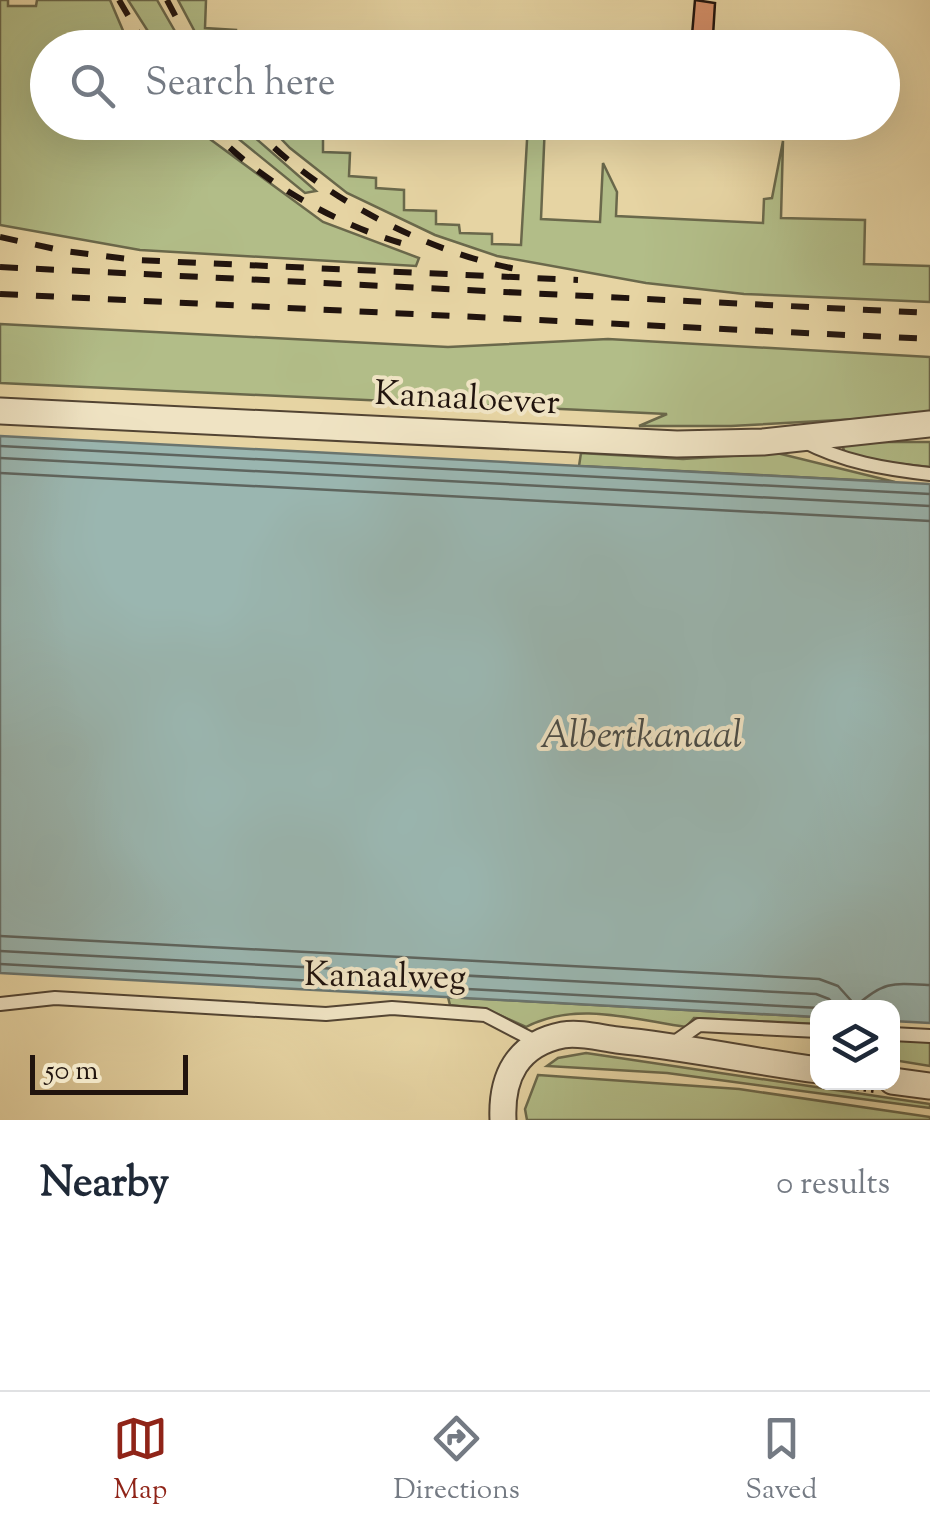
<!DOCTYPE html>
<html lang="en">
<head>
<meta charset="utf-8">
<style>
  :root { --surface:#fff; --page:#f2f2f3; --text:#1f2937; --muted:#747a83; --line:#e0e1e3; --accent:#8f2418 }
  body { margin:0; font-family:"Sorts Mill Goudy",serif; background:var(--page); color:var(--text) }
  .controls { position:absolute; right:30px; bottom:30px; display:grid; overflow:hidden; border-radius:20px; box-shadow:0 10px 40px #0002 }
  .controls button { width:90px; height:90px; display:grid; place-items:center; padding:0; border:0; border-bottom:2px solid var(--line); background:var(--surface); color:var(--text); font:50px sans-serif }
  .scale { position:absolute; left:30px; bottom:25px; width:158px; box-sizing:border-box; padding-left:10px; border:5px solid #21140e; border-top:0; font-size:28px; line-height:35px; white-space:nowrap; color:#21140e; -webkit-text-stroke:8px #efe3c3; paint-order:stroke }
  .list { margin:0; padding:0; list-style:none }
  h2 { display:flex; justify-content:space-between; align-items:center; height:130px; margin:0; padding:0 40px; font-size:42px }
  h2 small { font-size:32px; font-weight:400; color:var(--muted) }
  .icon { flex:none; width:55px; height:55px; fill:none; stroke:currentColor; stroke-width:2; stroke-linecap:round; stroke-linejoin:round }
  .map { position:relative; flex:none; width:930px; height:1120px; overflow:hidden }
  .search { position:absolute; background:var(--surface); box-shadow:0 10px 40px #0002; left:30px; right:30px; top:30px; height:110px; display:flex; align-items:center; gap:25px; box-sizing:border-box; padding:0 35px; border-radius:55px; color:var(--muted); font-size:38px }
  .sheet { height:270px; background:var(--surface) }
  nav { display:flex; justify-content:space-around; align-items:center; box-sizing:border-box; height:140px; border-top:2px solid var(--line); background:var(--surface); font-size:28px; color:var(--muted) }
  nav a { display:grid; justify-items:center; gap:5px }
  nav .on { color:var(--accent) }
  .map>svg:first-child { display:block }
</style>
</head>
<body>
<div class="map">
<svg width="930" height="1120" viewBox="0 0 930 1120">
  <rect width="100%" height="100%" fill="#e6d4a3"/>
  <filter id="stains"><feTurbulence type="fractalNoise" baseFrequency=".002" numOctaves="4"/><feColorMatrix values="0 0 0 0 .2 0 0 0 0 .09 0 0 0 0 .02 0 0 0 .5 -.17"/></filter>
  <radialGradient id="worn" r=".72"><stop offset=".6" stop-color="#630" stop-opacity="0"/><stop offset="1" stop-color="#630" stop-opacity=".3"/></radialGradient>
  <path fill="#b2bd88" stroke="#6a684b" stroke-width="2.5" d="M0,0H8V6H36L37,0H110L130,47L48,48V122L188,123L323,222L419,258L416,266L140,250L0,225Z
    M128,0H157L184,47H158Z
    M178,0H206L205,28L236,30V47H203Z
    M219,123H238L316,191L305,193Z
    M266,123H292V127L323,129V152L350,153L349,176L376,178V188L404,190V210L436,211V224L459,225L460,233L492,234V244L521,245L528,123H545L541,219L600,222L603,163L617,192L616,216L763,223L764,199L772,198L783,141L781,218L865,220L864,264L930,266V302L744,294L646,283L497,256L435,235L347,193L290,148Z
    M0,324L448,347L608,339L930,357V415L731,426H639L667,414L0,383Z
    M841,442H930V467L865,460L845,453Z
    M581,453L683,459L777,453L895,482L579,466Z
    M448,997L817,1017V1024L694,1018L686,1027C631,1019 576,1001 526,1027L486,1009L450,1005Z
    M892,1040L930,1042V1066L893,1060Z
    M586,1053L930,1104V1108L667,1073L547,1066L558,1058Z
    M538,1075L739,1089L930,1117V1120H527L525,1109Z"/>
  <path fill="#9ab6b0" stroke="#6a756f" stroke-width="2.5" d="M0,436L930,484V1023L893,1021L892,1008H818L817,1017L0,973Z"/>
  <g fill="none" stroke-linecap="round" stroke-linejoin="round">
    <path stroke="#5e655f" stroke-width="2.5" d="M0,446L930,494
      M0,458L930,506
      M0,473L930,521
      M0,936L819,979L838,986L856,1006C884,981 893,983 930,985
      M0,951L816,994L829,999L837,1008
      M0,964L820,1008"/>
  </g>
  <path fill="#d7916b" stroke="#21140e" stroke-width="2.5" d="M695,0L715,3L713,36L692,35Z"/>
  <g fill="none" stroke-linecap="round" stroke-linejoin="round">
    <defs>
      <path id="service" d="M803,441C843,462 885,469 930,474
        M0,1004L55,998L326,1014L392,1008L485,1015L539,1043
        M892,1034L930,1036
        M672,1044L699,1025L818,1031"/>
      <path id="minor" d="M0,411L677,444L763,442L930,424
        M892,1081L930,1086
        M503,1120C501,1077 517,1044 563,1035C580,1032 601,1038 617,1040C685,1047 751,1061 818,1070"/>
    </defs>
    <use href="#service" stroke="#524433" stroke-width="16"/>
    <use href="#minor" stroke="#524433" stroke-width="29"/>
    <path stroke="#21140e" stroke-width="4" stroke-dasharray="2.5 5" stroke-linecap="butt" d="M834,1085L874,1091"/>
    <use href="#service" stroke="#efe3c3" stroke-width="12"/>
    <use href="#minor" stroke="#efe3c3" stroke-width="25"/>
    <path stroke="#21140e" stroke-width="6" stroke-dasharray="18 18" stroke-linecap="butt" d="M119,0L147,48
      M167,0L192,48
      M205,122C250,176 333,223 401,243
      M249,122C310,192 425,252 516,269
      M0,237L64,251L136,260L578,280
      M0,267L930,313
      M0,294L930,339"/>
  </g>
  <g text-anchor="middle" dominant-baseline="central" stroke-width="8" stroke-linejoin="round" paint-order="stroke">
    <g font-size="35" fill="#21140e" stroke="#efe3c3">
      <text transform="translate(467 400) rotate(3)">Kanaaloever</text>
      <text transform="translate(385 978) rotate(1)">Kanaalweg</text>
    </g>
    <g font-size="38" font-style="italic" fill="#4b4d47" stroke="#efe3c3">
      <text x="641" y="738">Albertkanaal</text>
    </g>
  </g>
  <rect width="100%" height="100%" filter="url(#stains)"/>
  <rect width="100%" height="100%" fill="url(#worn)"/>
</svg>
<div class="controls">
<button><svg class="icon" aria-label="layers" viewBox="0 0 24 24"><path d="M12 4l9 5-9 5-9-5zM3 14l9 5 9-5"/></svg></button>
</div>
<div class="scale">50 m</div>
<div class="search"><svg class="icon" aria-label="search" viewBox="0 0 24 24"><circle cx="10" cy="10" r="6"/><path d="M15 15l6 6"/></svg>Search here</div>
</div>
<section class="sheet">
<h2>Nearby<small>0 results</small></h2>
<ul class="list">
</ul>
</section>
<nav>
<a class="on"><svg class="icon" aria-label="map" viewBox="0 0 24 24"><path d="M3 6l6-2 6 2 6-2v14l-6 2-6-2-6 2zM9 4v14M15 6v14"/></svg>Map</a>
<a><svg class="icon" aria-label="directions" viewBox="0 0 24 24"><path d="M12 3l9 9-9 9-9-9zM9 14v-3h6M13 9l2 2-2 2"/></svg>Directions</a>
<a><svg class="icon" aria-label="saved" viewBox="0 0 24 24"><path d="M7 4h10v16l-5-4-5 4z"/></svg>Saved</a>
</nav>
</body>
</html>
